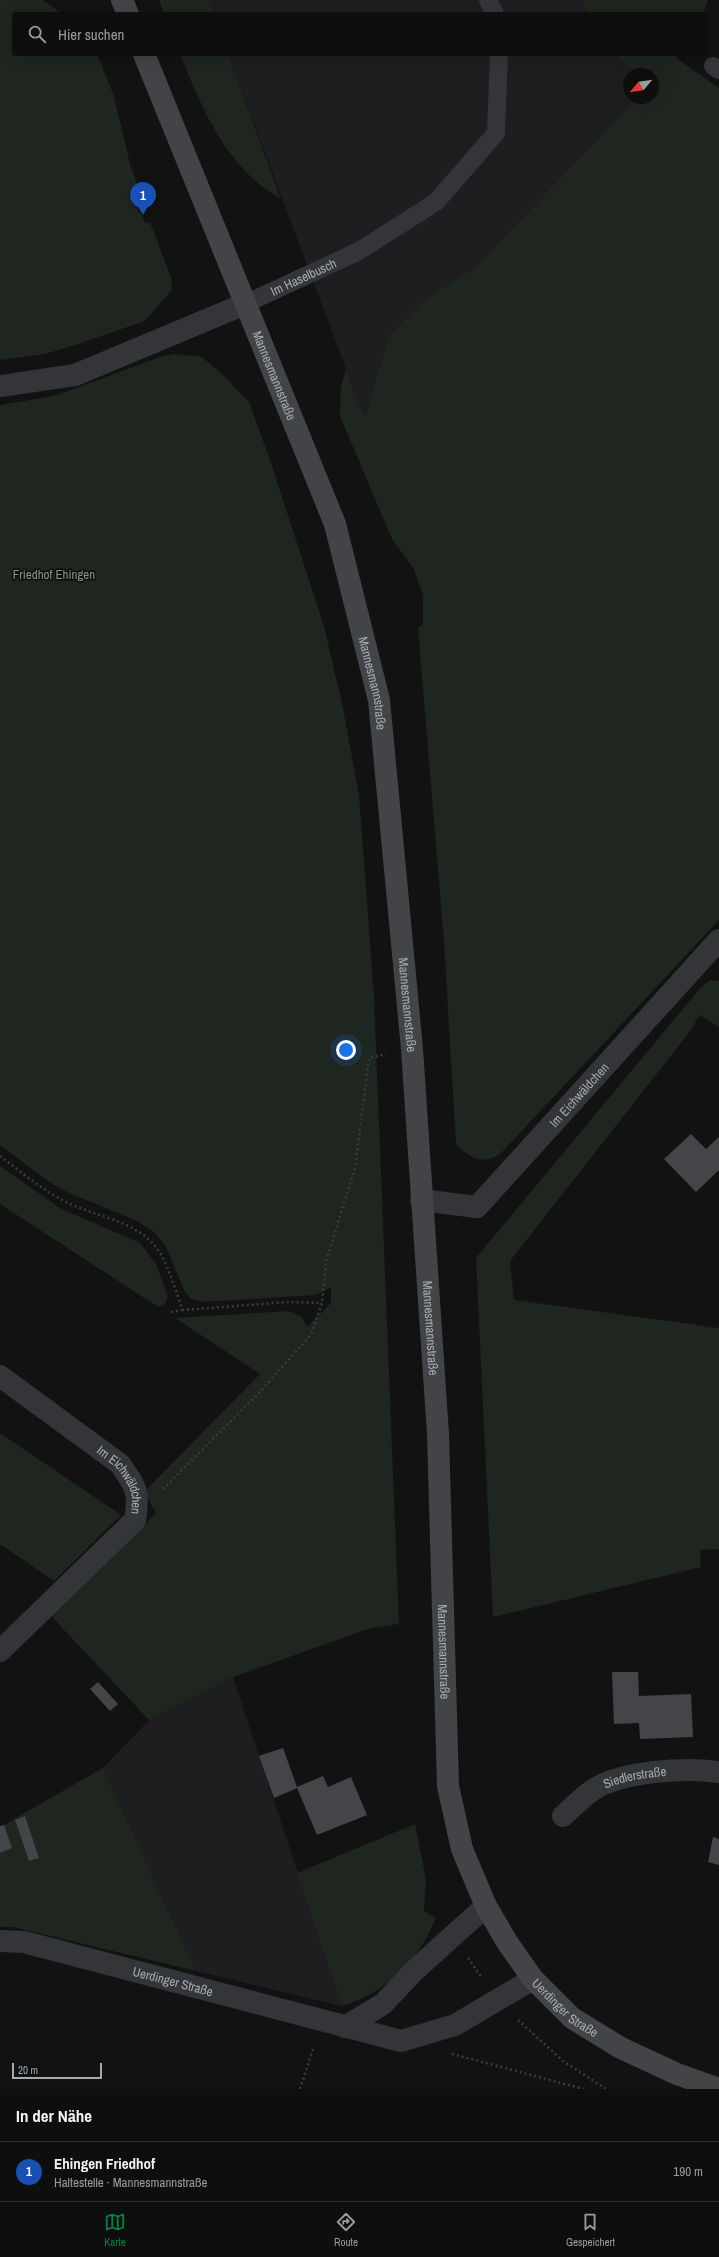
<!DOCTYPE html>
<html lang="de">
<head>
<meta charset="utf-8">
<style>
  :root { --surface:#0e0e0e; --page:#171717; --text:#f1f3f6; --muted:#9b9c9e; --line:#2e2e2e; --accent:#0b8043 }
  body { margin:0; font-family:"Archivo Narrow",sans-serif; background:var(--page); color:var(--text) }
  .compass { position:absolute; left:623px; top:68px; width:36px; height:36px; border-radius:50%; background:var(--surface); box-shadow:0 4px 16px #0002; rotate:241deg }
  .scale { position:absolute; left:12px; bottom:10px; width:90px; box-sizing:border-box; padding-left:4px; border:2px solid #a5abb2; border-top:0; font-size:11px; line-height:14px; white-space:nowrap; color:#a5abb2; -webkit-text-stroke:3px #0d0d0e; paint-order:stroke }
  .you { position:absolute; left:346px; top:1050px; width:14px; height:14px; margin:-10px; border:3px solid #fff; border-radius:50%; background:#1a73e8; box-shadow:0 0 0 6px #1a73e833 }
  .badge { display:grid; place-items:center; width:26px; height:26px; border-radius:50%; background:var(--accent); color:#fff; font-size:13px; font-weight:700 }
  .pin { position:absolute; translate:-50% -33px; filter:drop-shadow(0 1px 2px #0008) }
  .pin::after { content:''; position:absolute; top:21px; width:14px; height:12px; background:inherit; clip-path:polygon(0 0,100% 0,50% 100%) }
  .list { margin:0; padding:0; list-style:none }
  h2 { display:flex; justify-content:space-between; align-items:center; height:52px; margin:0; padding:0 16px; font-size:17px }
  h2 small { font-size:13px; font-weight:400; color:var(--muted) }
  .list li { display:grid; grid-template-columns:26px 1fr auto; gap:12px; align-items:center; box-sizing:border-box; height:60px; padding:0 16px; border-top:1px solid var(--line) }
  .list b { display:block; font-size:15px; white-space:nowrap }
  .list p { margin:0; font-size:13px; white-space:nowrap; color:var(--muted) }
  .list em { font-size:13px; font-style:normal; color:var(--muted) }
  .icon { flex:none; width:22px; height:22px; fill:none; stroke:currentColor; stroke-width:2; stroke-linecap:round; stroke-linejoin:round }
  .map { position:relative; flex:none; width:719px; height:2089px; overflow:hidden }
  .search { position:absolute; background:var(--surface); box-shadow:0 4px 16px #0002; left:12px; right:12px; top:12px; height:44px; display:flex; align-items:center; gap:10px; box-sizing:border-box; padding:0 14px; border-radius:4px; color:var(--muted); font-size:15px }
  .sheet { height:112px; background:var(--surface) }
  nav { display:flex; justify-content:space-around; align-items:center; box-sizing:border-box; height:56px; border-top:1px solid var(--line); background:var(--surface); font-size:11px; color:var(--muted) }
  nav a { display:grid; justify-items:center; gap:2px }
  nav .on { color:var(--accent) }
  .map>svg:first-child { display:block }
</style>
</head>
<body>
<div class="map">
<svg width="719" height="2089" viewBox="0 0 719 2089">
  <rect width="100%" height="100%" fill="#121213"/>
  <path fill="#1e1e20" d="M208,0H581L588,14H213Z
    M228,54H614L636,74H629V98H637L474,268L422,301L389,335L365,419Z
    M233,1677L342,2006L196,1971L103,1768L149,1720Z"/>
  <path fill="#1f251f" d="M0,0H43L62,14H14V54H97L114,96L130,164L142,198L136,201L145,223L150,222L172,280L171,291L145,321L69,347L45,354L0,360Z
    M159,0H208L214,14H164Z
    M581,0H708L703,14H588Z
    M180,54H228L281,199C227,169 202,109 180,54Z
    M614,54H679L676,58L719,88V920L504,1150C486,1167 472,1160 456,1144L444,942L418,628L423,624V595L414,569L392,539L340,416L341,386L346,370L365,418L389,335L422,301L474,268L637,98H653V74H636Z
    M175,354L202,357L222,374L249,402L270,460L324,626L343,708L359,795L374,997L399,1624L371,1628L233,1677L149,1720L51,1616L156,1513L144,1492L260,1374L175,1318L289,1311L302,1317L307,1327L331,1303V1287L316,1295L203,1302L191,1299L185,1292L165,1245L154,1232L137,1221L67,1192L48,1181L0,1145V405L54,396L160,357Z
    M710,980L719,981V1027L700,1015L688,1034L510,1261L514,1300L719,1328V1549L700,1550L701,1567L493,1617L476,1258L701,987Z
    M0,1166L60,1208L140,1243L156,1264L168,1297L165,1304L158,1307L0,1204Z
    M0,1433L121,1515L54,1581L0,1544Z
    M103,1768L196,1971L13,1927H0V1827Z
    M415,1824L426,1879L424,1911L436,1918C418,1962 387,1992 342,2006L297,1873Z"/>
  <path fill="#444548" d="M691,1134L706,1149L719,1137V1170L696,1192L664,1159Z
    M612,1672H638L639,1696L691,1694L693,1737L640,1739L639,1723L614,1724Z
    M98,1682L118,1704L110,1711L90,1689Z
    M283,1748L297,1787L323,1776L328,1787L351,1777L367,1815L317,1835L297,1788L274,1798L259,1756Z
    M25,1816L39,1858L29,1861L15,1820Z
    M4,1825L12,1848L0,1853V1826Z
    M713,1837L719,1839V1865L708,1862Z"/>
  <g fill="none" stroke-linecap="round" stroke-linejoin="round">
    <path stroke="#393c3e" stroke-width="2.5" stroke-dasharray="2 3" stroke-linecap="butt" d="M0,1156C20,1171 40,1188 62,1200C91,1216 133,1219 155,1246C169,1263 174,1289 183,1310L288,1302L322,1303
      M171,1312L183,1310
      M163,1489L258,1394L311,1335L322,1303L326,1261L355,1168L369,1058L386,1054
      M468,1958L482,1978
      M518,2020L563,2061L606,2089
      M452,2054L584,2089
      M300,2089L314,2046"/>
    <g stroke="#333538" stroke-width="18">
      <path d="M488,0L495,14"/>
      <path d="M713,66L719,70"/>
      <path id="s1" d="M247,303L359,251L436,202L496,133L499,54"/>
    </g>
    <g stroke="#333538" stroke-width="22">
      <path d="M0,386L75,375L247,303"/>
      <path id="s2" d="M421,1200L477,1207L719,940"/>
      <path id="s3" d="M0,1376L120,1464C136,1487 140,1492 135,1520L0,1651"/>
      <path id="s4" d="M563,1816C572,1808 582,1797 593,1790C621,1771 686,1767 719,1772"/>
      <path id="s5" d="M0,1941L24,1942L401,2041L455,2025L533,1979"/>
      <path d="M345,2027L383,2004L414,1971L486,1906"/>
    </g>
    <g stroke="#424447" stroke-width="22">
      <path d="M122,0L128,14"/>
      <path id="s6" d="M144,54L335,524L379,700L412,1049L438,1434L448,1786L462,1849L486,1906L507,1942L533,1979L572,2018L621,2048L677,2074L719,2089"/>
    </g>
  </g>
  <g text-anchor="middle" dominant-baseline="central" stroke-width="3" stroke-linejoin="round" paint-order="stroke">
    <g font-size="13" fill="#a5abb2" stroke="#0d0d0e">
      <text stroke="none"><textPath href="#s1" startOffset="62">Im Haselbusch</textPath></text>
      <text stroke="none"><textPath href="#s6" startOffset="347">Mannesmannstraße</textPath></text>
      <text stroke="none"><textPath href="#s6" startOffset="671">Mannesmannstraße</textPath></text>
      <text stroke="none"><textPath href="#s6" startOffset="995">Mannesmannstraße</textPath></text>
      <text stroke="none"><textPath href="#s2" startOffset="208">Im Eichwäldchen</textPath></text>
      <text stroke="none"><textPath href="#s6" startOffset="1319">Mannesmannstraße</textPath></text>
      <text stroke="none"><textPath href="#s3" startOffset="163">Im Eichwäldchen</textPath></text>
      <text stroke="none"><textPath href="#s6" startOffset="1643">Mannesmannstraße</textPath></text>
      <text stroke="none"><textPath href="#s4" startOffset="84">Siedlerstraße</textPath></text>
      <text stroke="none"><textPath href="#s5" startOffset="178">Uerdinger Straße</textPath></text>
      <text stroke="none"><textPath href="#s6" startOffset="2034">Uerdinger Straße</textPath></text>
    </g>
    <g font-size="13" fill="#829b7e" stroke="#0d0d0e">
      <text x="54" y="574">Friedhof Ehingen</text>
    </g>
  </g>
</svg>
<svg class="compass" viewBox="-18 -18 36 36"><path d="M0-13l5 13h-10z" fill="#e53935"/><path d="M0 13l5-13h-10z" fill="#9b9c9e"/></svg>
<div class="scale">20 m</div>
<div class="you"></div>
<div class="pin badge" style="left:143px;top:215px;background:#1a4fb4">1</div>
<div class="search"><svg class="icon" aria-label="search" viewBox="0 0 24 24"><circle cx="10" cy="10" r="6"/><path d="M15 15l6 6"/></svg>Hier suchen</div>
</div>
<section class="sheet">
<h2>In der Nähe<small></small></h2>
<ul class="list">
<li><span class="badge" style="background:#1a4fb4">1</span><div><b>Ehingen Friedhof</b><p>Haltestelle · Mannesmannstraße</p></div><em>190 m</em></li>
</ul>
</section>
<nav>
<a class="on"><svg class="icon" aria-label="map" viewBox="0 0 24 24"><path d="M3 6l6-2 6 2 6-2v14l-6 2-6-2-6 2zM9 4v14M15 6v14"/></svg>Karte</a>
<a><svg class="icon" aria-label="directions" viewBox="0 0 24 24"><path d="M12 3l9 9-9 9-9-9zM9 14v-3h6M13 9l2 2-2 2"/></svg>Route</a>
<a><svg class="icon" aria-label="saved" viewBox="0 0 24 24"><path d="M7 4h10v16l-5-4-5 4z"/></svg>Gespeichert</a>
</nav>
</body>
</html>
